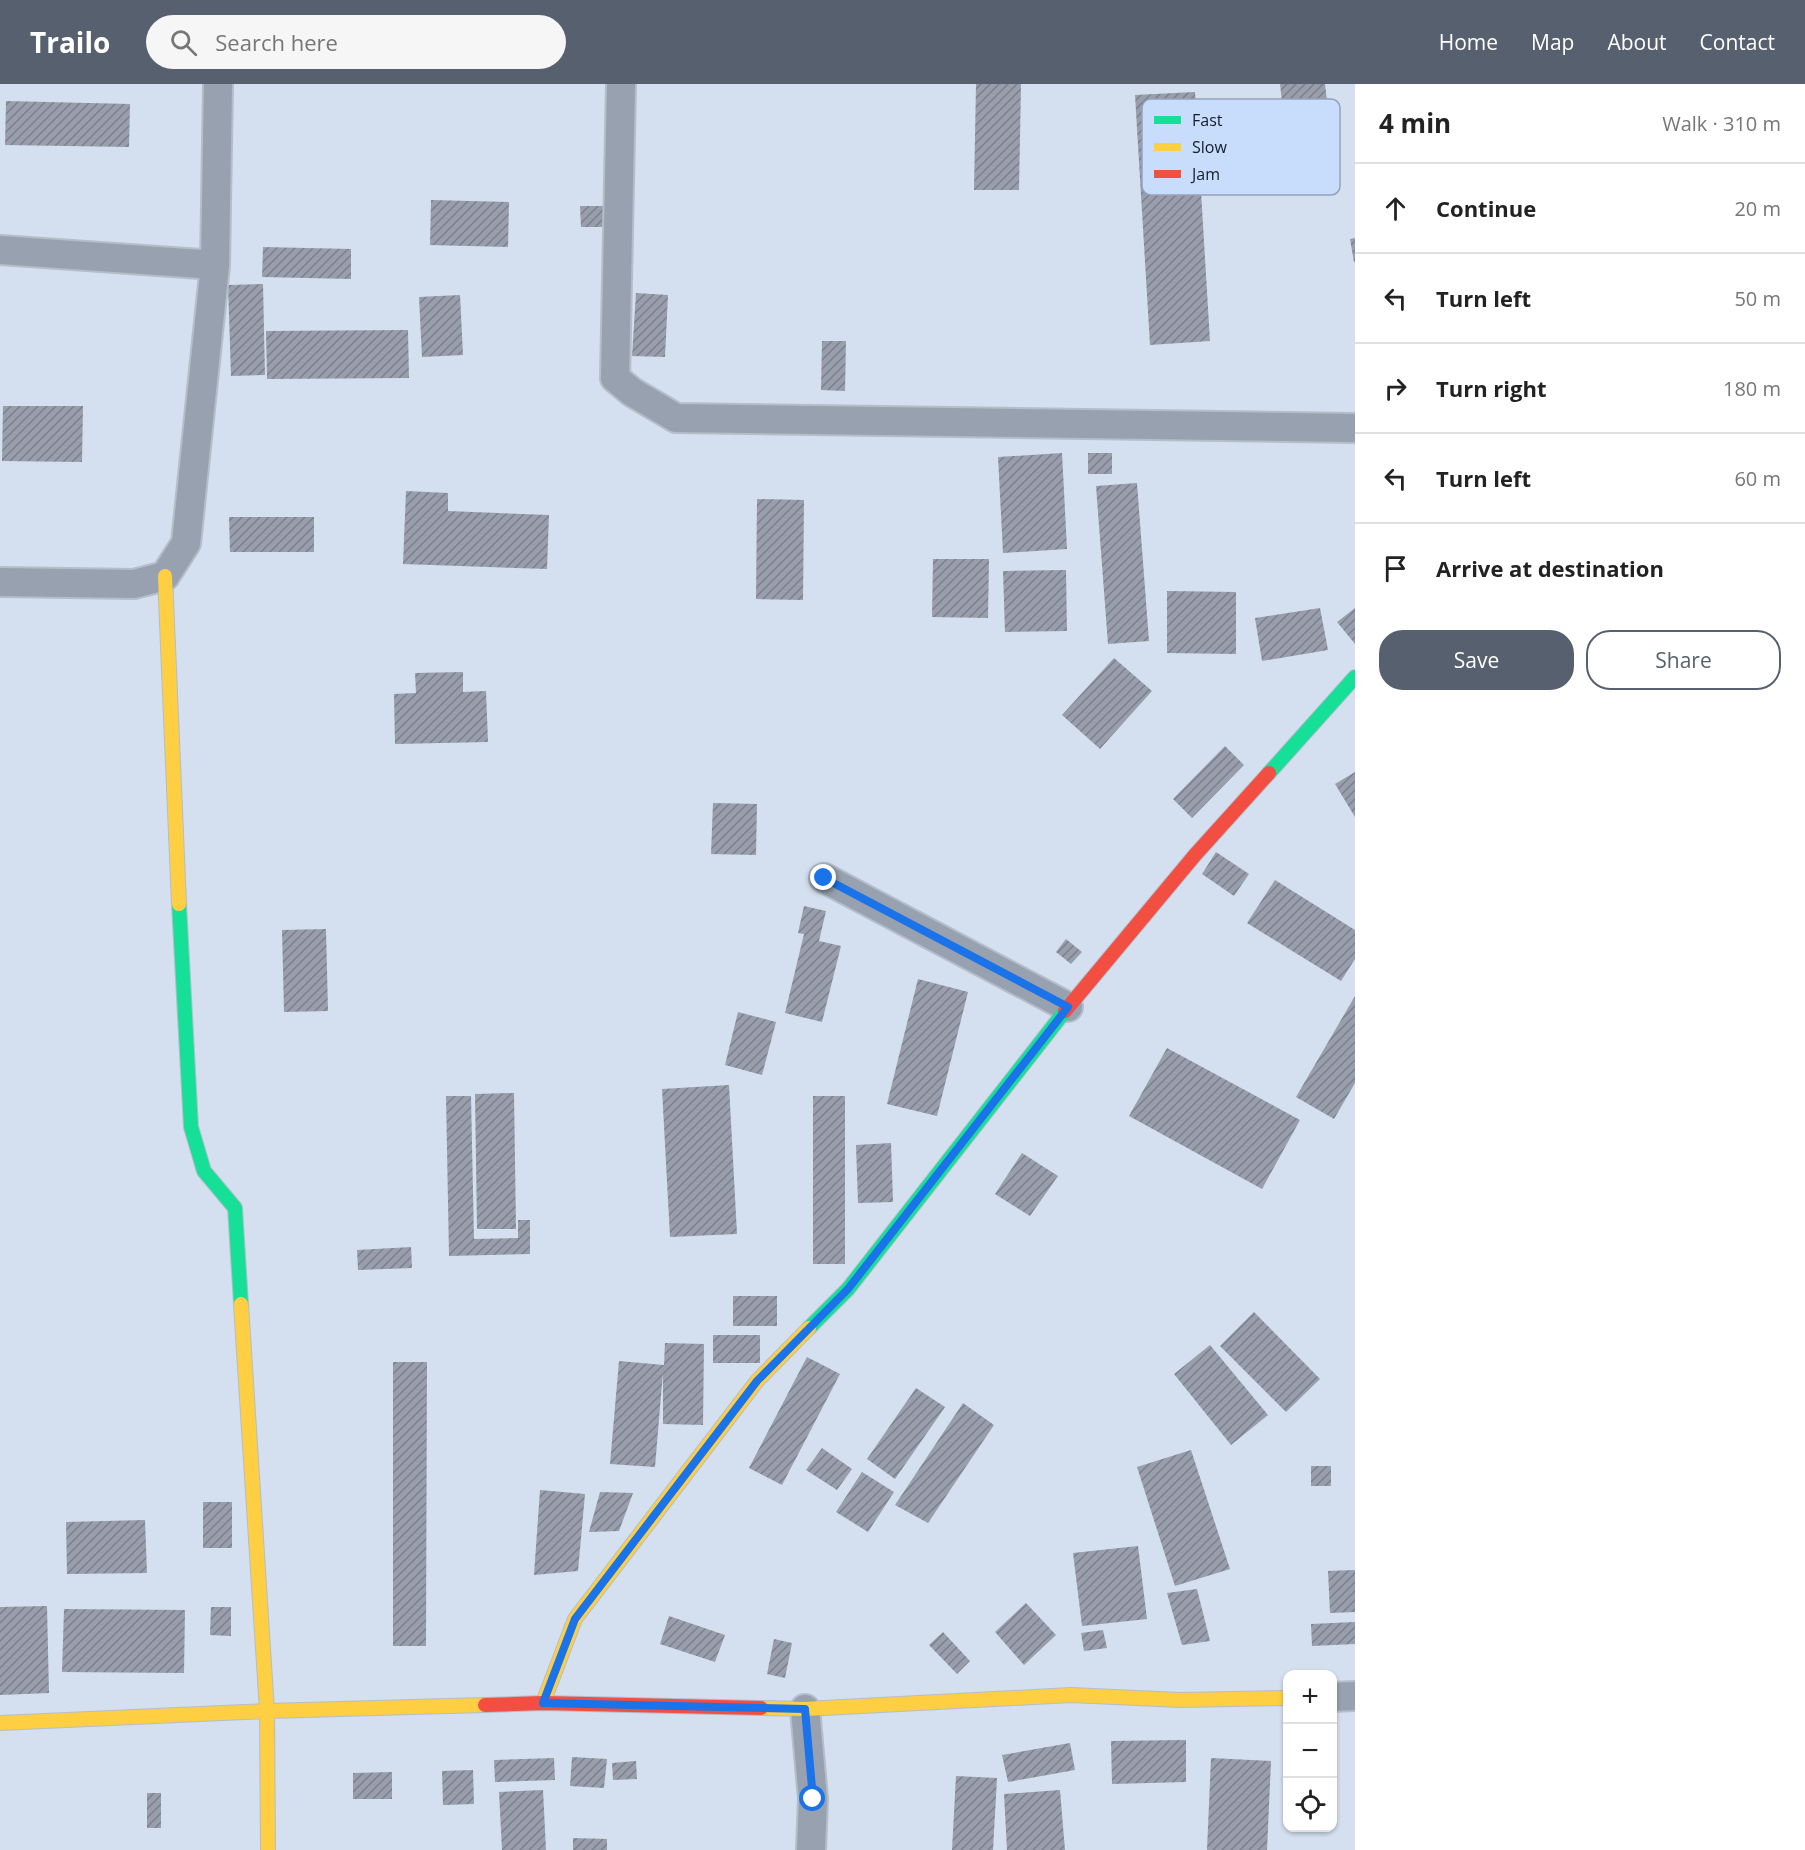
<!DOCTYPE html>
<html lang="en">
<head>
<meta charset="utf-8">
<style>
  :root { --surface:#fff; --page:#f6f6f6; --text:#222; --muted:#767676; --line:#e0e0e0; --accent:#57606f }
  body { margin:0; font-family:"Open Sans",sans-serif; background:var(--page); color:var(--text) }
  .controls { position:absolute; right:18px; bottom:18px; display:grid; overflow:hidden; border-radius:12px; box-shadow:0 2px 4px #0004 }
  .controls button { width:54px; height:54px; display:grid; place-items:center; padding:0; border:0; border-bottom:2px solid var(--line); background:var(--surface); color:var(--text); font:30px sans-serif }
  .stop { position:absolute; width:18px; height:18px; margin:-14px; border:4px solid #1a73e8; border-radius:50%; background:#fff }
  .stop.end { background:#1a73e8; border-color:#fff; box-shadow:0 2px 6px #0008 }
  .list { margin:0; padding:0; list-style:none }
  h2 { display:flex; justify-content:space-between; align-items:center; height:78px; margin:0; padding:0 24px; font-size:26px }
  h2 small { font-size:20px; font-weight:400; color:var(--muted) }
  .list li { display:grid; grid-template-columns:39px 1fr auto; gap:18px; align-items:center; box-sizing:border-box; height:90px; padding:0 24px; border-top:2px solid var(--line) }
  .list b { display:block; font-size:22px; white-space:nowrap }
  .list em { font-size:20px; font-style:normal; color:var(--muted) }
  .actions { display:flex; gap:12px; padding:18px 24px }
  .actions a { flex:1; padding:14px 0; border:2px solid var(--accent); border-radius:24px; text-align:center; font-size:21px; color:var(--accent) }
  .actions .main { background:var(--accent); color:#fff }
  .icon { flex:none; width:33px; height:33px; fill:none; stroke:currentColor; stroke-width:2; stroke-linecap:round; stroke-linejoin:round }
  .map { position:relative; flex:none; width:1355px; height:1766px; overflow:hidden }
  header { display:flex; align-items:center; gap:36px; box-sizing:border-box; height:84px; padding:0 30px; background:var(--accent); color:#fff }
  header strong { font-size:28px }
  nav { display:flex; gap:33px; margin-inline-start:auto; font-size:21px }
  .search { width:420px; height:54px; background:var(--page); display:flex; align-items:center; gap:15px; box-sizing:border-box; padding:0 21px; border-radius:33px; color:var(--muted); font-size:22px }
  main { display:flex }
  aside { flex:1; background:var(--surface) }
  .map>svg:first-child { display:block }
</style>
</head>
<body>
<header>
<strong>Trailo</strong>
<div class="search"><svg class="icon" aria-label="search" viewBox="0 0 24 24"><circle cx="10" cy="10" r="6"/><path d="M15 15l6 6"/></svg>Search here</div>
<nav><a>Home</a><a>Map</a><a>About</a><a>Contact</a></nav>
</header>
<main>
<div class="map">
<svg width="1355" height="1766" viewBox="0 0 1355 1766">
  <defs>
    <pattern id="building-hatch" width="6" height="6" patternUnits="userSpaceOnUse" patternTransform="scale(1.5)"><rect width="6" height="6" fill="#999eac"/><path d="M-1 1l2-2M0 6l6-6M5 7l2-2" fill="none" stroke="#7c808c"/></pattern>
  </defs>
  <rect width="100%" height="100%" fill="#d4dfef"/>
  <path fill="url(#building-hatch)" d="M976,0H1021L1019,106H974Z
    M1280,0H1325L1336,92L1291,97Z
    M1195,8L1210,257L1150,261L1135,11Z
    M6,17L130,20L129,63L5,61Z
    M431,116L509,118L508,163L430,161Z
    M580,122H604V143H581Z
    M1355,154V178H1354L1350,155Z
    M263,163L351,165V195L262,193Z
    M263,200L265,291L231,292L228,201Z
    M636,209L668,211L665,273L632,272Z
    M460,211L463,271L422,273L419,213Z
    M408,246L409,294L267,295L266,247Z
    M822,257H846L845,307L821,306Z
    M3,322H83L82,378L2,377Z
    M1062,369L1067,465L1003,469L998,373Z
    M1088,369H1112V390H1088Z
    M1137,399L1149,557L1108,560L1096,402Z
    M406,407L448,409V427L549,431L547,485L403,480Z
    M757,415L804,416L803,516L756,515Z
    M229,433H314V468H230Z
    M933,475H989L988,534L932,533Z
    M1066,486L1067,547L1005,548L1003,487Z
    M1167,507L1236,508V570L1167,569Z
    M1320,524L1328,566L1262,577L1255,534Z
    M1355,524V560L1337,538Z
    M1114,574L1152,607L1100,665L1062,631Z
    M463,588V608L486,607L488,658L395,660L394,610L416,609L415,589Z
    M1225,662L1244,681L1192,734L1173,715Z
    M1355,688V733L1335,700Z
    M713,719L757,720L756,771L711,770Z
    M1216,768L1249,790L1234,812L1202,790Z
    M1275,796L1355,846V875L1341,897L1247,839Z
    M804,822L826,827L819,857L841,862L822,938L785,929L804,850L798,849Z
    M326,845L328,927L284,928L282,846Z
    M1066,855L1082,868L1071,880L1056,868Z
    M918,895L968,908L937,1032L887,1020Z
    M1355,912V999L1334,1035L1296,1013Z
    M738,928L776,938L762,991L725,981Z
    M1167,964L1300,1036L1262,1105L1129,1032Z
    M729,1001L737,1150L670,1153L662,1005Z
    M514,1009L516,1145H477L475,1010Z
    M446,1012H471L474,1155L518,1154V1136H530V1170L449,1172Z
    M813,1012H845V1180H813Z
    M891,1059L893,1118L858,1119L856,1061Z
    M1022,1069L1058,1092L1030,1132L995,1110Z
    M411,1163L412,1184L358,1186L357,1166Z
    M733,1212H777V1242H733Z
    M1254,1228L1320,1295L1286,1328L1220,1262Z
    M713,1251H760V1279H713Z
    M665,1259L704,1260L703,1341L663,1340V1288L655,1383L610,1380L619,1277L664,1281Z
    M1210,1261L1268,1331L1231,1361L1174,1290Z
    M807,1273L840,1290L782,1401L749,1384Z
    M393,1278H427L426,1562H393Z
    M916,1304L945,1323L895,1395L867,1375Z
    M963,1319L994,1341L928,1439L895,1421Z
    M822,1364L852,1385L837,1406L806,1386Z
    M1191,1366L1230,1485L1175,1502L1137,1383Z
    M1311,1382H1331V1402H1311Z
    M862,1388L894,1408L868,1448L836,1428Z
    M540,1406L585,1410L578,1487L534,1491Z
    M600,1408L633,1409L619,1447L589,1448Z
    M203,1418H232V1464H203Z
    M145,1436L147,1489L67,1490L66,1438Z
    M1138,1462L1147,1535L1082,1542L1073,1469Z
    M1355,1486V1528L1330,1529L1328,1487Z
    M1197,1505L1210,1557L1182,1561L1167,1509Z
    M1026,1519L1056,1551L1024,1581L995,1548Z
    M47,1522L49,1609L0,1611V1523Z
    M211,1523H231V1552L210,1551Z
    M64,1525L185,1526L184,1589L62,1588Z
    M669,1532L725,1551L715,1578L660,1560Z
    M1355,1538V1560L1312,1562L1311,1540Z
    M1103,1546L1107,1564L1084,1567L1081,1549Z
    M943,1548L970,1577L957,1590L929,1561Z
    M774,1555L792,1559L785,1594L767,1590Z
    M1186,1656V1698L1112,1700L1111,1657Z
    M1070,1659L1075,1686L1008,1698L1002,1671Z
    M572,1673L607,1675L604,1704L570,1702Z
    M554,1674L555,1696L495,1698L494,1676Z
    M1211,1674L1271,1677L1267,1766H1207Z
    M636,1677L637,1695L613,1696L612,1679Z
    M473,1686L474,1720L443,1721L442,1687Z
    M392,1688V1715H353V1689Z
    M956,1692L997,1694L993,1766H952Z
    M543,1706L546,1766H502L499,1708Z
    M1060,1706L1065,1766H1007L1004,1710Z
    M147,1709H161V1744H147Z
    M573,1754L607,1755V1766H573Z"/>
  <g fill="none" stroke-linecap="round" stroke-linejoin="round">
    <defs>
      <path id="street" d="M621,0L615,294L632,308L676,334L1355,344
        M0,166L215,181L218,0
        M0,498L134,500L165,492L186,459L215,181
        M824,794L1068,923
        M1332,1613L1355,1612
        M805,1625L813,1715L811,1766"/>
      <path id="fast" d="M1269,689L1355,593
        M179,820L191,1043L204,1087L235,1124L241,1220
        M809,1244L848,1205L1065,927"/>
      <path id="slow" d="M165,492L179,820
        M241,1220L267,1627L268,1766
        M543,1619L575,1535L757,1297L809,1244
        M761,1624L805,1625L1071,1611L1180,1616L1288,1614
        M0,1639L267,1627L485,1621"/>
      <path id="jam" d="M1065,927L1195,771L1269,689
        M485,1621L543,1619L761,1624"/>
    </defs>
    <use href="#street" stroke="#b4bdc9" stroke-width="32"/>
    <use href="#fast" stroke="#b4bdc9" stroke-width="16"/>
    <use href="#slow" stroke="#b4bdc9" stroke-width="16"/>
    <use href="#jam" stroke="#b4bdc9" stroke-width="16"/>
    <use href="#street" stroke="#97a1af" stroke-width="28"/>
    <use href="#fast" stroke="#16e098" stroke-width="14"/>
    <use href="#slow" stroke="#ffcf43" stroke-width="14"/>
    <use href="#jam" stroke="#f24e42" stroke-width="14"/>
  </g>
  <g fill="none" stroke-linecap="round" stroke-linejoin="round">
    <path stroke="#1a73e8" stroke-width="8" d="M813,1715L805,1625L543,1619L575,1535L757,1297L848,1205L1068,923L824,794"/>
  </g>
  <rect x="1142" y="15" width="198" height="96" rx="9" fill="#c8dcfb" stroke="#92a2bc" stroke-width="1.5"/>
  <rect x="1154" y="32" width="27" height="8" fill="#16e098"/>
  <rect x="1154" y="59" width="27" height="8" fill="#ffcf43"/>
  <rect x="1154" y="86" width="27" height="8" fill="#f24e42"/>
  <g font-size="16" fill="#131c2a">
    <text x="1192" y="42">Fast</text>
    <text x="1192" y="69">Slow</text>
    <text x="1192" y="96">Jam</text>
  </g>
</svg>
<div class="controls">
<button>+</button>
<button>−</button>
<button><svg class="icon" aria-label="locate" viewBox="0 0 24 24"><circle cx="12" cy="12" r="6"/><path d="M12 2v4M12 18v4M2 12h4M18 12h4"/></svg></button>
</div>
<div class="stop" style="left:813px;top:1715px"></div>
<div class="stop end" style="left:824px;top:794px"></div>
</div>
<aside>
<h2>4 min<small>Walk · 310 m</small></h2>
<ul class="list">
<li><svg class="icon" aria-label="ahead" viewBox="0 0 24 24"><path d="M12 20V5M6 11l6-6 6 6"/></svg><div><b>Continue</b></div><em>20 m</em></li>
<li><svg class="icon" aria-label="left" viewBox="0 0 24 24"><path d="M17 20v-9H6M10 6l-5 5 5 5"/></svg><div><b>Turn left</b></div><em>50 m</em></li>
<li><svg class="icon" aria-label="right" viewBox="0 0 24 24"><path d="M7 20v-9h11M14 6l5 5-5 5"/></svg><div><b>Turn right</b></div><em>180 m</em></li>
<li><svg class="icon" aria-label="left" viewBox="0 0 24 24"><path d="M17 20v-9H6M10 6l-5 5 5 5"/></svg><div><b>Turn left</b></div><em>60 m</em></li>
<li><svg class="icon" aria-label="arrive" viewBox="0 0 24 24"><path d="M6 21V4h12l-3 4 3 4H6"/></svg><div><b>Arrive at destination</b></div></li>
</ul>
<div class="actions"><a class="main">Save</a><a>Share</a></div>
</aside>
</main>
</body>
</html>
